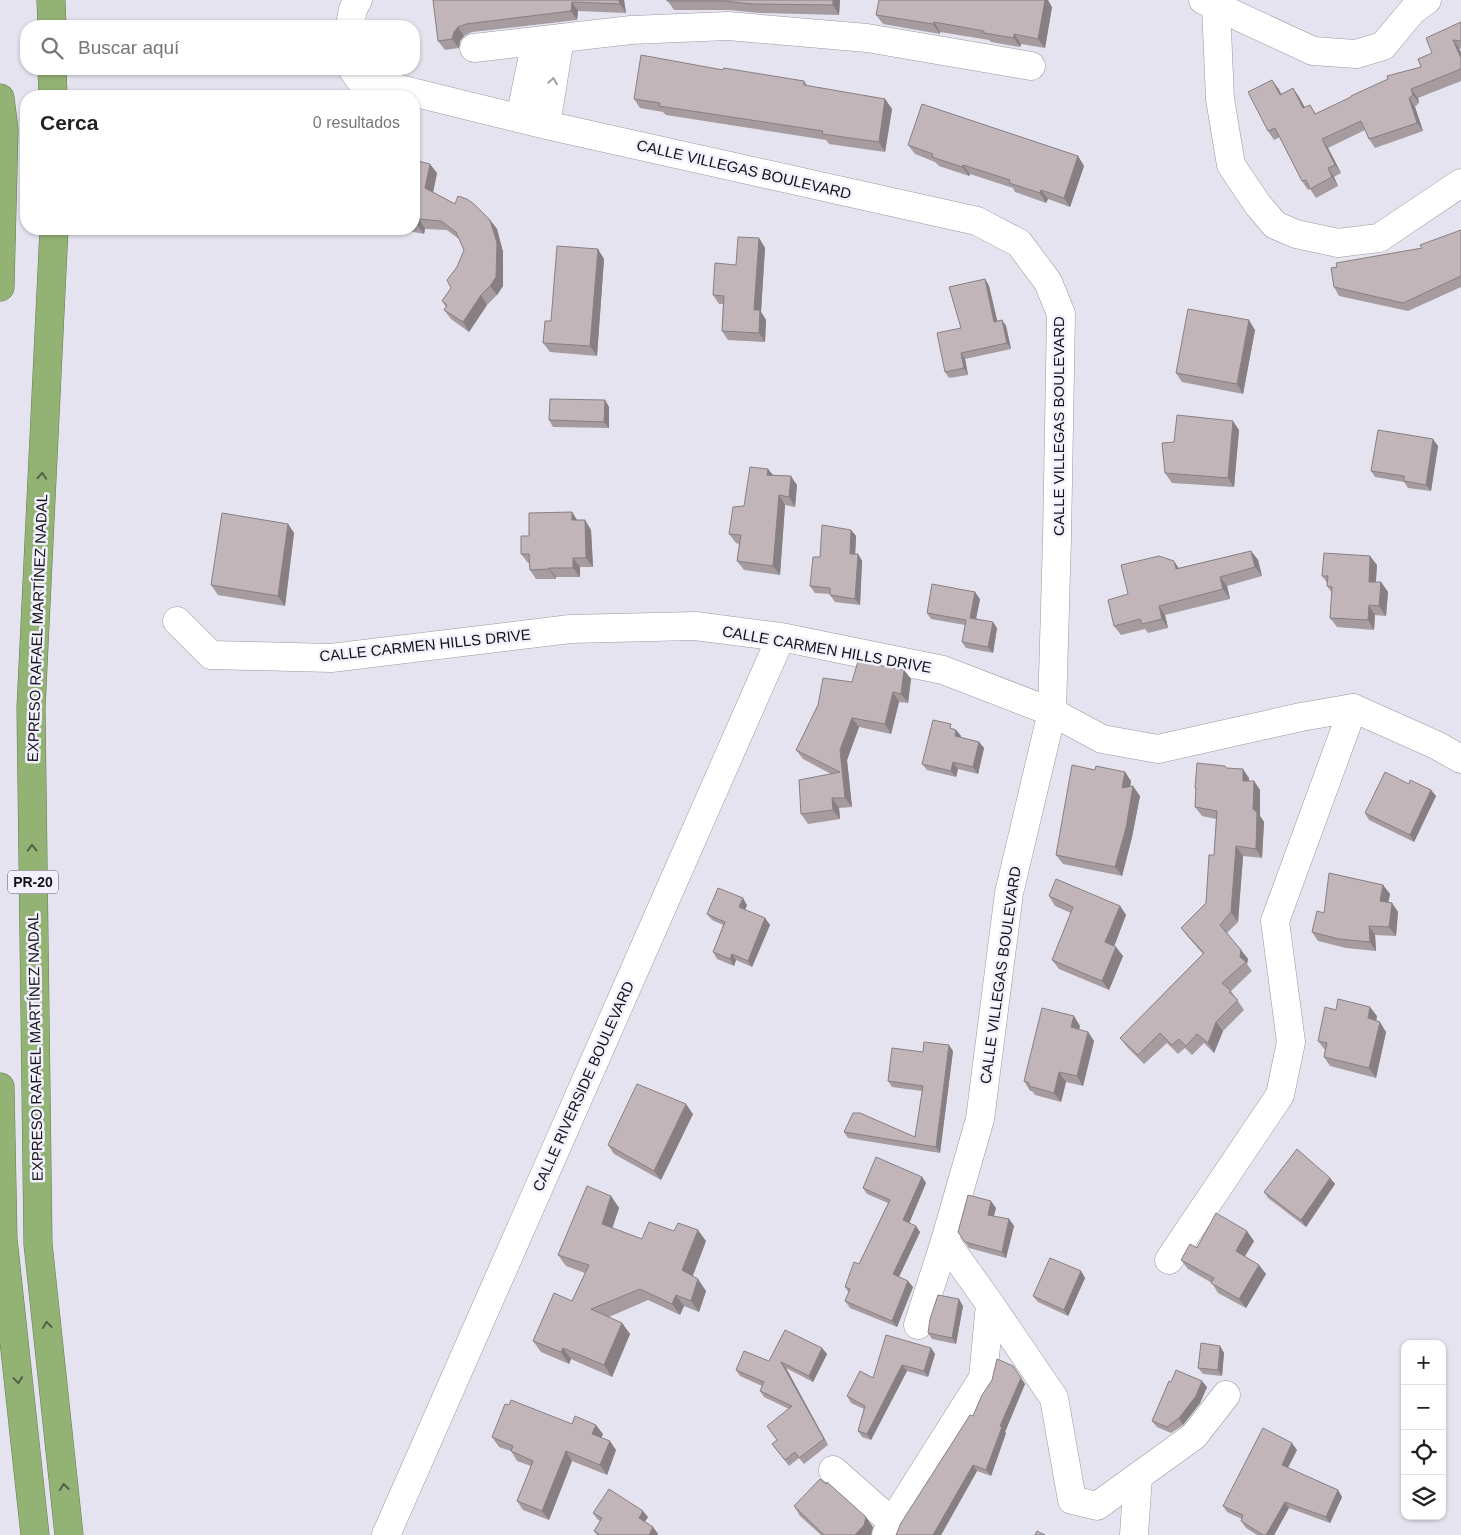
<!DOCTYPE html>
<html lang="es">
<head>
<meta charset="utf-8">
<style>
  :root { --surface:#fff; --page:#f6f6f6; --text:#222; --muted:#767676; --line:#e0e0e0 }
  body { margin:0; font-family:Arial,sans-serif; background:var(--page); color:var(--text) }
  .controls { position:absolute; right:15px; bottom:15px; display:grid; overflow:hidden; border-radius:10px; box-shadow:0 1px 4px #0004 }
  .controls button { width:45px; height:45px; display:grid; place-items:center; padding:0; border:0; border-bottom:1px solid var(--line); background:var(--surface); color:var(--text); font:25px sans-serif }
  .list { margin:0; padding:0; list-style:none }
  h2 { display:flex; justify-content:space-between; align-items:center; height:65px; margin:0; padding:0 20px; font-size:21px }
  h2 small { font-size:16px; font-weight:400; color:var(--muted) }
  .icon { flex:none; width:28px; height:28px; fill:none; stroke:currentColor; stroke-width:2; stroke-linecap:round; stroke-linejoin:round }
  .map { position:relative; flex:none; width:1461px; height:1535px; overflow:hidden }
  .search { position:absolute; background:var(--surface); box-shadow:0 1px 4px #0004; left:20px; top:20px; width:400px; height:55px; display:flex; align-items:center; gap:12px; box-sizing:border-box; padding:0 18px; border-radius:20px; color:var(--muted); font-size:19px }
  .panel { position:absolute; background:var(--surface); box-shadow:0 1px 4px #0004; left:20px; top:90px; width:400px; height:145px; border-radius:20px }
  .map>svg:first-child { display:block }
</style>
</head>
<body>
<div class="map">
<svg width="1461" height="1535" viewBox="0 0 1461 1535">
  <rect width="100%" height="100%" fill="#e5e3ef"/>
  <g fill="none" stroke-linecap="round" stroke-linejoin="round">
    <defs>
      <path id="minor" d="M1203,0L1313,51L1356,54L1383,46L1413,10L1427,0
        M1216,6L1220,99L1231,165L1258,205L1275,225L1296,234L1338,243L1379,238L1461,183
        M350,26L353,9L358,0
        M474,48L631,30L728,26L867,38L1031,66
        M352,69L359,79L546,125L977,221L1019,243L1048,282L1061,314L1057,538L1052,712L1009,893L980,1119L945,1241L918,1325
        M520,118L536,41
        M546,125L560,38
        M177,621L211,655L331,658L570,629L695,626L781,637L943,670L1052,712L1102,739L1158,749L1301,717L1353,708L1436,745L1461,759
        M945,1241L990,1304L1054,1398L1072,1500L1097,1506L1194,1436L1226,1395
        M1169,1260L1280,1095L1291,1042L1275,921L1353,708
        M833,1470L892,1522
        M386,1535L781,637
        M886,1535L892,1522L983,1378L990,1304
        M1134,1535L1138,1477"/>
      <path id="highway" d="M51,0L52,26
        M52,69L53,96
        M0,98L4,129L0,287
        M54,229L31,708L38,1244L69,1535
        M0,1087L3,1239L35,1535"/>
    </defs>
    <use href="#minor" stroke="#9997a1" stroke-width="29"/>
    <use href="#highway" stroke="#667b54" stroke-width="29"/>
    <use href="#minor" stroke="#fff" stroke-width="28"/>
    <use href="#highway" stroke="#93b375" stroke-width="28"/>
  </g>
  <path fill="#a69ca0" d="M433,0H624L626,13L578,11L577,20L472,32L464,36L460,41L459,48L445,50L438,41Z
    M667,0H840L839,15L760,13L729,10H674Z
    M1052,7L1045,48L1021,44L1020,47L991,42L989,40L940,32V34L883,24L876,15Z
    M1461,22V49L1459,48L1461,53V81L1418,98L1419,103L1415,107L1423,131L1375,148L1369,139L1365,130L1328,148L1341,173L1334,177L1338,186L1316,198L1310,189L1308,190L1302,181L1280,137L1274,140L1268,131L1278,88L1281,94L1293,88L1299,97L1305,108L1310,105L1316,114L1421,67L1432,53Z
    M723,70L804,81L808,86L885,99L892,109L885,152L829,144L826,140L666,115L663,112L640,108L634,99Z
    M908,145L1078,156L1084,166L1070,207L1048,199L1046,203L1015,192L1013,188L970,174L969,176L939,166L935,162L915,154Z
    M414,160L437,173L433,192L455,204L490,220L497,229L503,252V286L497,295L487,305L469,332L451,319L444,310L446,307L442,301L451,288L464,250L459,239L447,230L425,229L424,234L399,229H414Z
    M1461,230V287L1408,311L1339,296L1334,287L1337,267L1422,248Z
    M759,238L765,248L761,312L766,320L765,342L728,340L722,331L723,304H719L713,295L736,265Z
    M604,259L597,356L550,352L543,343L551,321Z
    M985,279L989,286L997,321L1002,320L1006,326L1011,349L965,359L968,375L949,378L945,372L961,328Z
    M1255,330L1243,394L1182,382L1176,373Z
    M605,400L609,407V428L553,427L549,420Z
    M1239,430L1234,487L1172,483L1165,473Z
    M1438,446L1431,491L1408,488L1404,482L1375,477L1371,471Z
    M768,469L773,475L797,485L795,507L785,505L780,575L744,570L737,561L739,544L736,543L729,534L744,506Z
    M572,512L577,520H585L591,530L593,567H580V577H556V579H536L530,570L529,563H528L521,554L529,536Z
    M288,524L294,533L285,606L218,595L211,585Z
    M851,530L856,536L855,554H858L862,561L860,605L835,602L830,595V594L815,593L810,586Z
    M1251,551L1258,560L1262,576L1227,586L1230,599L1165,615L1168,628L1148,633L1145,629L1121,635L1114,626L1128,594L1179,568Z
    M1377,565L1376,582H1381L1388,592L1386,616L1375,615L1374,630L1337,627L1330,618L1332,593L1327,586L1328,584L1322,576Z
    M980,599L976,618L997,628L993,653L966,648L962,642L965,625L931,619L927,613Z
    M904,670L911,679L908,703L899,702L891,734L859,727L847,760L852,807L839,808L840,819L808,824L801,814L831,774L803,759L796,750L818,705L852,682Z
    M954,730H956L961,736L960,737L979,742L984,748L978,774L958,769L956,777L927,770L922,764Z
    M1227,768L1249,778V781H1254L1260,790V816L1264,822L1262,858L1243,856L1238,922L1227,933L1248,959L1247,964L1252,971L1231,991L1244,1010L1223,1031L1214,1053L1204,1043L1192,1055L1185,1048L1178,1054L1167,1043L1144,1064L1127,1047L1120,1038L1203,954L1188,937L1181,928L1206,903L1214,855L1216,819L1202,816L1195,807L1196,791L1195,788Z
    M1095,770L1125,772L1131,781L1130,787L1140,796L1132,837L1122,876L1063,864L1056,855Z
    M1409,784L1431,790L1436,796L1414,842L1369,820L1365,813Z
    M1383,885L1390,894L1388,902L1392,903L1398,912L1396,936L1375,935L1376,951L1346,948L1318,941L1312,932L1324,913Z
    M1049,896L1120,906L1126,915L1114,946L1123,956L1109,990L1059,969L1052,960L1071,913L1055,906Z
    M747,905L745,910L765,918L770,925L752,967L736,960L734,966L717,959L713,952L723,925L712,920L707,914Z
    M1377,1016L1376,1021L1386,1032L1376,1078L1330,1066L1324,1057L1325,1050L1318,1041Z
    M1080,1026L1079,1030L1088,1032L1094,1041L1083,1086L1066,1082L1061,1102L1035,1095L1032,1091H1030L1024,1081Z
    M953,1051L940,1153L848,1138L844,1132L915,1137L922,1091L892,1087L888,1081L923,1052Z
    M693,1114L661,1180L614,1154L608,1145Z
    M922,1177L926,1183L909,1223L920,1232L899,1277L913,1287L897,1327L850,1308L845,1301L849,1293L845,1287L859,1264L888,1203L867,1194L863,1188Z
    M1330,1178L1335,1184L1306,1227L1268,1198L1264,1192Z
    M611,1196L619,1208L612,1228L642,1239L674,1231L706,1241L693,1276L706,1291L699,1312L684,1306L680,1315L648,1300L609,1317L622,1323L630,1334L612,1377L571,1359L569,1364L541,1352L533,1341L572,1301L585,1273L566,1266L558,1255Z
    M996,1208L994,1216L1009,1219L1014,1226L1006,1258L969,1248L958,1232Z
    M1254,1241L1245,1256L1266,1274L1246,1308L1218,1293L1212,1283L1188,1269L1181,1260L1197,1248Z
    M1081,1271L1085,1278L1068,1316L1038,1302L1033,1296Z
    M963,1306L956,1344L932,1339L928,1333Z
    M1220,1346L1224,1353L1222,1376L1203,1374L1198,1368Z
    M822,1348L827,1354L813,1382L786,1368L828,1445L804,1464L799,1458L789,1466L772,1444L777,1440L789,1409L764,1397L760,1391L762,1386L740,1376L736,1370L769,1361Z
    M931,1348L935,1354L928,1377L907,1371L871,1440L862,1437L858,1431L864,1409L851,1403L847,1396L873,1378Z
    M1013,1366L1025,1384L1005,1432L1006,1433L991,1476L977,1471L941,1535H896L973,1416Z
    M1171,1382L1207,1387L1200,1403L1183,1425L1171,1433L1157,1427L1152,1421Z
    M572,1424L603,1434L601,1438L616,1450L607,1475L572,1461L549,1520L523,1510L517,1501L531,1466L517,1461L511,1451L499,1447L492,1437Z
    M1297,1450L1288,1468L1338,1490L1342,1497L1330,1523L1289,1508L1274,1535H1257L1246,1528L1241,1521L1242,1519L1227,1512L1223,1506Z
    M794,1506L873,1527L871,1535H821L800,1516Z
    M593,1513L648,1517L645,1522L653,1527L658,1534L657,1535H597L594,1531L600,1521L597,1519Z"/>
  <path fill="#877f82" d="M619,0H624L626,13L620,4Z
    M833,0H840L839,15L833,5Z
    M1045,0H1048L1052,7L1045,48L1038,39Z
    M572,2L578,11L577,20L571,11Z
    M934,22L940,32V34L933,24Z
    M458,27L464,36L460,41L459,48L452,39L454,32Z
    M1014,34L1021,44L1020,47L1014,38Z
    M1453,40L1459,48L1461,53V58Z
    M1272,80L1278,88L1286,103L1280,95Z
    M1293,88L1299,97L1310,117L1303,108Z
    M1411,89L1418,98L1419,103L1413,95Z
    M1409,98L1415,107L1423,131L1417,123Z
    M885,99L892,109L885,152L879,142Z
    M1322,139L1328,148L1341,173L1335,165Z
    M1078,156L1084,166L1070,207L1064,198Z
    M430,164L437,173L432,198L425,188Z
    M963,165L970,174L969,176L962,167Z
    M1328,168L1334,177L1338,186L1332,177Z
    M1041,190L1048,199L1046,203L1040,193Z
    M419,219L425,229L424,234L417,225Z
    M490,220L497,229L503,252V286L497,295L490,286Z
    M759,238L765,248L761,312L766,320L765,342L759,333L754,310Z
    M598,249L604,259L597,356L590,346Z
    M985,279L989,286L999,328L994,322Z
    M481,295L487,305L469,332L463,322Z
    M1002,320L1006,326L1011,349L1007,343Z
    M1249,320L1255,330L1243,394L1237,384Z
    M961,353L965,359L968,375L964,368Z
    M605,400L609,407V428L604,422Z
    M1233,421L1239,430L1234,487L1228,478Z
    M1433,439L1438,446L1431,491L1426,485Z
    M768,469L775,478L767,475Z
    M791,476L797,485L795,507L789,497Z
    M779,495L785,505L780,575L773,566Z
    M572,512L578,522L572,520Z
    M585,520L591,530L593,567L586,558Z
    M288,524L294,533L285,606L278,596Z
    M851,530L856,536L855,560L850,554Z
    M1251,551L1258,560L1262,576L1255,567Z
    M858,554L862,561L860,605L855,599Z
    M1370,556L1377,565L1375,591L1369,582Z
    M573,558L580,567V577L573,568Z
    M1174,561L1180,570L1176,569Z
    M549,568L556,577V579L549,569Z
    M1220,577L1227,586L1230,599L1223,589Z
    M1381,582L1388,592L1386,616L1379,606Z
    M975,592L980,599L975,624L970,618Z
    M1369,605L1375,615L1374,630L1368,620Z
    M1159,606L1165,615L1168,628L1162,619Z
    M993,622L997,628L993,653L988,647Z
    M904,670L911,679L908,703L901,694Z
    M893,692L899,702L891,734L885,724Z
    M852,718L859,727L847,760L852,807L845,798L840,750Z
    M956,730L961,736L959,742L955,736Z
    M979,742L984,748L978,774L973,767Z
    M953,762L958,769L956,777L951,771Z
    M1243,769L1249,778V790L1243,781Z
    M1125,772L1131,781L1129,797L1122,788Z
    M1254,781L1260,790V816L1264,822L1262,858L1256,849L1253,809Z
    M1133,786L1140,796L1132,837L1122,876L1115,867Z
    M1431,790L1436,796L1414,842L1410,835Z
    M832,798L839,808L840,819L833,810Z
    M1236,846L1243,856L1238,922L1231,912Z
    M1383,885L1390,894L1387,910L1380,901Z
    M743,898L747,905L744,913L739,907Z
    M1392,903L1398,912L1396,936L1389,927Z
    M1120,906L1126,915L1112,952L1105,942Z
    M765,918L770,925L752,967L748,961Z
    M1369,926L1375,935L1376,951L1370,942Z
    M1116,947L1123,956L1109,990L1102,981Z
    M1241,950L1248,959L1247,964L1240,957Z
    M732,954L736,960L734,966L730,959Z
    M1370,1007L1377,1016L1375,1027L1368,1018Z
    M1074,1016L1080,1026L1077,1037L1071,1027Z
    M1216,1022L1223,1031L1214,1053L1208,1043Z
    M1380,1022L1386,1032L1376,1078L1369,1068Z
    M1088,1032L1094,1041L1083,1086L1077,1076Z
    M949,1045L953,1051L940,1153L936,1147Z
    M1059,1072L1066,1082L1061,1102L1054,1093Z
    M686,1104L693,1114L661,1180L654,1171Z
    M922,1177L926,1183L908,1226L903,1220Z
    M1330,1178L1335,1184L1306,1227L1301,1220Z
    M611,1196L619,1208L610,1235L602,1224Z
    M991,1201L996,1208L992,1221L988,1215Z
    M1009,1219L1014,1226L1006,1258L1002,1252Z
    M916,1226L920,1232L897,1281L893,1274Z
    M698,1230L706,1241L690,1282L682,1270Z
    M1247,1231L1254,1241L1242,1261L1236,1251Z
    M1259,1265L1266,1274L1246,1308L1239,1299Z
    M1081,1271L1085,1278L1068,1316L1064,1310Z
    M698,1279L706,1291L699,1312L691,1301Z
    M908,1281L913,1287L897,1327L892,1321Z
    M676,1295L684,1306L680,1315L672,1304Z
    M959,1299L963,1306L956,1344L952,1338Z
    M622,1323L630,1334L612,1377L604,1365Z
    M1220,1346L1224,1353L1222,1376L1218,1370Z
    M563,1348L571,1359L569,1364L561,1352Z
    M822,1348L827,1354L813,1382L809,1376Z
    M931,1348L935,1354L928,1377L924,1371Z
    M781,1362L786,1368L828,1445L824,1439Z
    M902,1365L907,1371L871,1440L867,1434Z
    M1021,1378L1025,1384L1005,1432L1006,1433L991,1476L986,1470L1000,1426Z
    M1202,1381L1207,1387L1200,1403L1183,1425L1179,1418Z
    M596,1425L603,1434L599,1444L592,1434Z
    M610,1441L616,1450L607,1475L600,1465Z
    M1292,1443L1297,1450L1286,1471L1282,1465Z
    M566,1451L572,1461L549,1520L542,1511Z
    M973,1465L977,1471L941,1535H933Z
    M1338,1490L1342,1497L1330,1523L1326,1517Z
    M1285,1502L1289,1508L1274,1535H1266Z
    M643,1511L648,1517L643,1524L639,1518Z
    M866,1517L873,1527L871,1535H855Z
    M653,1527L658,1534L657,1535H649Z"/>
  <path fill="#c1b5ba" stroke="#877f82" d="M433,0H619L620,4L572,2L571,11L466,24L458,27L454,32L452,39L438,41Z
    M667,0H833V5L753,4L723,1H667Z
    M879,0H1045L1038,39L1014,34V38L984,33V31L934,22L933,24L876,15Z
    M1461,22V41L1453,40L1461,58V69L1411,89L1413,95L1409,98L1417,123L1369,139L1361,121L1322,139L1335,165L1328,168L1332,177L1310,189L1306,180L1302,181L1275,128L1268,131L1248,92L1272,80L1280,95L1293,88L1303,108L1310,105L1315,114L1351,97V96L1388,79L1387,76L1421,67L1418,59L1432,53L1426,38Z
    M641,55L723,70L724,68L804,81V85L885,99L879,142L822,134L823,131L659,106L660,103L634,99Z
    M922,104L1078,156L1064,198L1041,190L1040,193L1009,183L1010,180L963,165L962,167L932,157L933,154L908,145Z
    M414,160L430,164L425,188L455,204L458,196L467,199L474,204L490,220L497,243L496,277L490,286L481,295L463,322L444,310L447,305L442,301L451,288L447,280L457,267L464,250L456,232L441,221L419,219L417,225L414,224Z
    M1461,230V276L1403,303L1334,287L1331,268L1337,267L1336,263L1422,248L1420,245Z
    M738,237L759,238L754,310H760L759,333L722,331L724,296L713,295L715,263L736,265Z
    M557,246L598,249L590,346L543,343L545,321H551Z
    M985,279L994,322L1002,320L1007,343L961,353L964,368L945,372L937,333L961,328L949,287Z
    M1188,309L1249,320L1237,384L1176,373Z
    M550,399L605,400L604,422L549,420Z
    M1177,415L1233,421L1228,478L1165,473L1162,443L1174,442Z
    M1378,430L1433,439L1426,485L1404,481V476L1371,471Z
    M750,467L768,469L767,475L791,476L789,497L779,495L773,566L737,561L741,535L729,534L733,507L744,506Z
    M572,512V520H585L586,558H573V568H549V569L530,570L529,554H521V536H529V513Z
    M222,513L288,524L278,596L211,585Z
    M822,525L851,530L850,554H858L855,599L830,595V588L810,586L813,557H820Z
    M1251,551L1255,567L1220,577L1223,589L1159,606L1162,619L1142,624L1140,619L1114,626L1108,600L1128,594L1121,565L1159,556L1174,561L1176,569Z
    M1324,553L1370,556L1369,582H1381L1379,606L1369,605L1368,620L1330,618L1332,587L1327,586L1328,576H1322Z
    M932,584L975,592L970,618L993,622L988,647L962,642L966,620L927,613Z
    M858,661L904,670L901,694L893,692L885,724L852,718L840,750L845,798H832L833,810L801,814L799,780L840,772L796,750L818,705L823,678L852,682Z
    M933,720L951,724L950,728L956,730L955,736L979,742L973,767L953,762L951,771L922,764Z
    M1197,763L1225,766L1226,768L1243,769V781H1254L1253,809L1257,812L1256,849L1236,846L1231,912L1220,925L1241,950L1240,957L1246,962L1222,983L1231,991L1229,992L1238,1000L1216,1022L1208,1043L1197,1034L1186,1046L1179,1039L1172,1045L1160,1033L1138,1055L1120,1038L1204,953L1181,928L1206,903L1209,855H1214L1217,811L1195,807L1196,788H1195Z
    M1072,765L1095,770L1096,766L1125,772L1122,788L1133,786L1126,828L1115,867L1056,855Z
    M1385,772L1409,784L1410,780L1431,790L1410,835L1365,813Z
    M1329,873L1383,885L1380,901L1392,903L1389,927L1369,926L1370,942L1339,939L1312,932L1317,911L1324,913Z
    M1056,879L1120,906L1105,942L1116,947L1102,981L1052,960L1073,907L1049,896Z
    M718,888L743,898L739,907L765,918L748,961L732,954L730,959L713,952L725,922L707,914Z
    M1338,999L1370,1007L1368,1018L1380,1022L1369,1068L1324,1057L1327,1043L1318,1041L1325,1007L1336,1010Z
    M1042,1008L1074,1016L1071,1027L1088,1032L1077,1076L1059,1072L1054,1093L1029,1086V1083L1024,1081Z
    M924,1042L949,1045L936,1147L844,1132L853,1113H860L915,1137L923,1086L888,1081L892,1048L923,1052Z
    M637,1084L686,1104L654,1171L608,1145Z
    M1297,1149L1330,1178L1301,1220L1264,1192Z
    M876,1157L922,1177L903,1220L916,1226L893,1274L908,1281L892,1321L845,1301L850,1289L845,1287L854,1262L859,1264L890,1200L863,1188Z
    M587,1186L611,1196L602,1224L642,1239L649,1222L674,1231L678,1223L698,1230L682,1270L698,1279L691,1301L676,1295L672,1304L640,1289L591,1309L622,1323L604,1365L563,1348L561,1352L533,1341L554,1293L572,1301L589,1265L558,1255Z
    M968,1195L991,1201L988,1215L1009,1219L1002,1252L965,1242L958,1232Z
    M1216,1213L1247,1231L1236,1251L1259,1265L1239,1299L1211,1283L1214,1278L1181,1260L1190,1244L1197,1248Z
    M1050,1258L1081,1271L1064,1310L1033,1296Z
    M938,1295L959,1299L952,1338L928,1333L930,1319Z
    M785,1330L822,1348L809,1376L781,1362L824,1439L799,1458L795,1452L785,1460L772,1444L777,1440L767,1426L792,1406L760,1391L764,1382L736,1370L744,1351L769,1361Z
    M886,1335L931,1348L924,1371L902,1365L867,1434L858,1431L865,1406L847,1396L860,1371L873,1378Z
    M1201,1343L1220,1346L1218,1370L1198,1368Z
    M997,1359L1013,1366L1021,1378L1000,1426L1002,1427L986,1470L973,1465L933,1535H896L901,1523L970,1415L973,1416L982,1395L992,1380Z
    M1176,1370L1202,1381L1196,1396L1179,1418L1167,1427L1152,1421L1169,1381L1171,1382Z
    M511,1400L572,1424L575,1416L596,1425L592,1434L610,1441L600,1465L566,1451L542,1511L517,1501L533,1461L511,1451L513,1446L492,1437L505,1404L509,1405Z
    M1263,1428L1292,1443L1282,1465L1338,1490L1326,1517L1285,1502L1266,1535H1263L1241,1521L1243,1515L1223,1506Z
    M820,1479L826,1484L827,1482L866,1517L864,1525L855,1535H824L794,1506Z
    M609,1489L643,1511L639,1518L653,1527L649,1535H598L599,1534L594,1531L602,1518L593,1513Z
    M1037,1531L1045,1535H1035Z"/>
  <defs><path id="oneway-chevron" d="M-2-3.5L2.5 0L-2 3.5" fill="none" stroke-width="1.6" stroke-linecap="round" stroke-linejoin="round" transform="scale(1.25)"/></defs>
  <use stroke="#a1a0a2" href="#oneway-chevron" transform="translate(553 81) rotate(-81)"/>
  <g stroke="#536246">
    <use href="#oneway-chevron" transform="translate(42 476) rotate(-87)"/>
    <use href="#oneway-chevron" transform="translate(32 848) rotate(-91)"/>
    <use href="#oneway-chevron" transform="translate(47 1325) rotate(-96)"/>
    <use href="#oneway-chevron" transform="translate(18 1380) rotate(84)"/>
    <use href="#oneway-chevron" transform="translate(64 1487) rotate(-96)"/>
  </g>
  <g text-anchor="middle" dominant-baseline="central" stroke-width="5" stroke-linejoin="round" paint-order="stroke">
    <rect fill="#f2f0fc" stroke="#56555b" stroke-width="1" x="8" y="870.5" width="50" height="23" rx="4"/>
    <g font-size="14" font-weight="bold" fill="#131216">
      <text x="33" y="882">PR-20</text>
    </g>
    <g font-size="15" fill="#131216" stroke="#f2f0fc">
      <text transform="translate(744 169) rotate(13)">CALLE VILLEGAS BOULEVARD</text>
      <text transform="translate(1058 426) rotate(-90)">CALLE VILLEGAS BOULEVARD</text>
      <text transform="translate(37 628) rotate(-88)">EXPRESO RAFAEL MARTÍNEZ NADAL</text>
      <text transform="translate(425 645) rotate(-6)">CALLE CARMEN HILLS DRIVE</text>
      <text transform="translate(827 649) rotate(10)">CALLE CARMEN HILLS DRIVE</text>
      <text transform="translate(1000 975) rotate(-82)">CALLE VILLEGAS BOULEVARD</text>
      <text transform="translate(35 1047) rotate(-91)">EXPRESO RAFAEL MARTÍNEZ NADAL</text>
      <text transform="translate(583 1086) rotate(-66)">CALLE RIVERSIDE BOULEVARD</text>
    </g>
  </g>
</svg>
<div class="controls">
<button>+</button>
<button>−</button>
<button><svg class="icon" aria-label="locate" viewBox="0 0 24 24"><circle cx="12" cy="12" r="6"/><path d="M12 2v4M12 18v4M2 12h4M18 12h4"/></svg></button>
<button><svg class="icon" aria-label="layers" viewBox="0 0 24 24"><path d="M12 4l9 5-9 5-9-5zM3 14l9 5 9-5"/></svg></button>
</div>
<div class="search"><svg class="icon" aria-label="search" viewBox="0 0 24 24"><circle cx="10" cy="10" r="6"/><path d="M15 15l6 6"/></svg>Buscar aquí</div>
<section class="panel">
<h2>Cerca<small>0 resultados</small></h2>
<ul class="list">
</ul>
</section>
</div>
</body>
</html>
